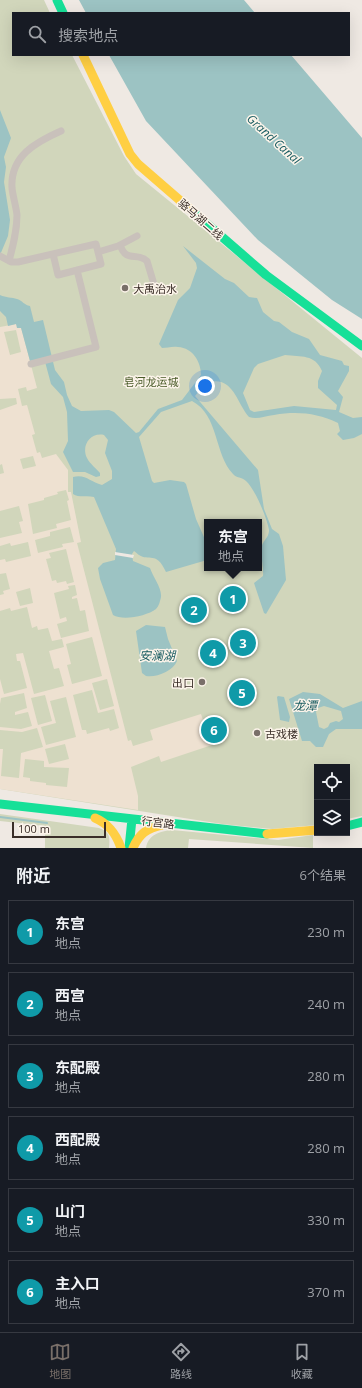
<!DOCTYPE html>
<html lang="zh">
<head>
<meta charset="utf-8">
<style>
  :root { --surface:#171b24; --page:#20242c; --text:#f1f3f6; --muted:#9ea1a6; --line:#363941; --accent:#796f69 }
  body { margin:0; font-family:"Open Sans","Noto Sans SC",sans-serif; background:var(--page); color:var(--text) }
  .controls { position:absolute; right:12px; bottom:12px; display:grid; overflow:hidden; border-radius:0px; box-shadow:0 4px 16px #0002 }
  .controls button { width:36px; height:36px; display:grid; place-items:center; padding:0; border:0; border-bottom:1px solid var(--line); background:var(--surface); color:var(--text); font:20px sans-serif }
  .scale { position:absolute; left:12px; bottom:10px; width:94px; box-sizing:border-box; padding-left:4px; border:2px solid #3a2e28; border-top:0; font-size:11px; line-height:14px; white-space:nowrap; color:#3a2e28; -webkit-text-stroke:3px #fcf4ea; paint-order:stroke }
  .you { position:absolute; left:205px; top:386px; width:14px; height:14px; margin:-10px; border:3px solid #fff; border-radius:50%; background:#1a73e8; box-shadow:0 0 0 6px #1a73e833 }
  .badge { display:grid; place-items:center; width:26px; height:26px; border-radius:50%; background:var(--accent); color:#fff; font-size:13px; font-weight:700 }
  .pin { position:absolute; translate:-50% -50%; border:2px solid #fff; box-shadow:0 1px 4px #0006 }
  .popup { position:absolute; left:204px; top:519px; width:58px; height:52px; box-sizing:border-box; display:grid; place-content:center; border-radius:0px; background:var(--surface); filter:drop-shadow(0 1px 3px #0005); font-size:13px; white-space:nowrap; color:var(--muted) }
  .popup b { font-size:15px; color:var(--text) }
  .popup::after { content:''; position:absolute; left:50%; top:100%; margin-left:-8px; border:8px solid transparent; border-top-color:var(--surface) }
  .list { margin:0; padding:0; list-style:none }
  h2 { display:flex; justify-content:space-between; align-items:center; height:52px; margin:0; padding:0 16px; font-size:17px }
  h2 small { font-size:13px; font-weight:400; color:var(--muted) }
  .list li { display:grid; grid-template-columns:26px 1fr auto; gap:12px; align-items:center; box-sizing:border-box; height:64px; margin:0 8px 8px; padding:0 8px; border:1px solid var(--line); border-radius:0px }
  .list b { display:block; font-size:15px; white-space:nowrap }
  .list p { margin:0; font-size:13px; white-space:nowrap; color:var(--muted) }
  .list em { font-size:13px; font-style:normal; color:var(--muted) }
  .icon { flex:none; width:22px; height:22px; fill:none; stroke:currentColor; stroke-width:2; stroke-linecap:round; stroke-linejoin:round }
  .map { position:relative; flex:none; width:362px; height:848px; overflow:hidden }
  .search { position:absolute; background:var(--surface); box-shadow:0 4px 16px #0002; left:12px; right:12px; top:12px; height:44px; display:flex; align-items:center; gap:10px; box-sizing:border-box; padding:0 14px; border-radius:0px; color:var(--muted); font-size:15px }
  .sheet { height:484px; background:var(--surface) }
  nav { display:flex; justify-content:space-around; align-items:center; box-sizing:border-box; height:56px; border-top:1px solid var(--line); background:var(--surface); font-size:11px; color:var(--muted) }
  nav a { display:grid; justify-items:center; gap:2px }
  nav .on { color:var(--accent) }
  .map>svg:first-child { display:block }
</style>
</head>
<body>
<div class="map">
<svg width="362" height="848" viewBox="0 0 362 848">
  <rect width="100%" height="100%" fill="#efe9e3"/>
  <path fill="#d1d6bb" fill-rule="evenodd" d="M0,0H44L50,13H13V55H72L124,156L136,174L362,358V816L347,819V767H317V825L272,829L222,824L0,789ZM207,522H259V568H207Z
    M0,814L99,828C110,832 110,837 109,848H45V826L0,821Z
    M172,830L278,840L313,835V848L189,839L188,848H146C148,835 160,831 172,830Z"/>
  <path fill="#eee1d1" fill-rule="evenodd" d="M16,324L21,327L37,388L27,391L26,387L18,389L22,406L27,405L35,434L32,435L37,453L40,452L42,458L56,454L68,470V492H71L81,542L77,543L128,741L131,740L133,746L153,740L150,730L201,714L203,720L207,719L215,744L161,762L159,756L131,767L138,796V810L0,789V749H3L1,776L19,778L21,753L43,747L37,728L22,732L0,730V727L21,729L32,726L28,712L15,715V712L27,708L24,693L1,698L0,704V679L4,694L27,688L20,661H17L16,654L23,653L34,694L64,686L59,668L54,669L49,651L64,647L62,639L52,641L48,628L38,630L37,626L32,628L27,607L11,611L10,608L0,611V595L4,594L3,591L10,589L6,573L0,574V560L5,559L6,562L31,556L28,542L11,546L10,543L0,546V538L22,533L19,522L23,521L19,506L0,511V474L4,473L2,464L0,465V410L17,404L16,398L0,399V327ZM16,330L21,352L10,355L4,332ZM33,456L36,466L23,469L20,459ZM66,490L69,500L67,501L71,520L56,524L57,528L33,534L28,504L44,500V498L58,494L57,492ZM70,527L74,542L62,544L63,547L38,553L35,540L50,536V532ZM66,549L74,582L67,584L66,581L57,583L56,580L52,581L46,559L51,558L49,553ZM75,585L77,595L72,597V599L77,598L80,611L85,610L89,631L61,638L57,624L67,621L66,617L60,619L54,593L69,589L68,586ZM30,588L33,603L20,606L16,592ZM92,637L102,676L72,684L67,665L71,664L66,644ZM107,679L114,706L100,710L92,683ZM92,690L98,713L114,709L119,728L110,731L109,728L87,734L86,730H82L73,695ZM45,695L52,721L38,725L31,698ZM66,697L76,737L46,745L41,727L56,723L50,701ZM65,744L69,759L49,764L45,749ZM25,759L44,761V767L69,768L67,787L46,785V783L30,781V778L23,777Z"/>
  <path fill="#9cc3c3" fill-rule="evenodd" d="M79,0H244L255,13H86Z
    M109,55H291L362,138V319L332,300L258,240L146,121Z
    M0,110L11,138L4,157L6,167L4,182L10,220L8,236L0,255Z
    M183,246L225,279L234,283L249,297L257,298L263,312L274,321L279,322L292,332L309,339L320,355L342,361L344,365L349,366V371L338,391L343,397L339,412L353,418L362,417V434L354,438L343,440L337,434L340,431L338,423C317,413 297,411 274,415C265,416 257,420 249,417C236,402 233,374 206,383L195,396L258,470L264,509L272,529L279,534L283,546L286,580L266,614L264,613L254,583L263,576C264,569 259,549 263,543C266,538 269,536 269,530C267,518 255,489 246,481C242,477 236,478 233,474C214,454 219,415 192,401L161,412L139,437L152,481L154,483L170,480L184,482L186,484L196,519L207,544V560L166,572C156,550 149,562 139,555C137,554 136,552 134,551L132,554L133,561L150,568C153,577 162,588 161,597C160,601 159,606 156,609C147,616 123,621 113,615L100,579L98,568L103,563L115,560L116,549L94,497C87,495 79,498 73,494V477C86,474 90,482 102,485L112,479V471L105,453L108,440L104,435C90,432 81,446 87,458C90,464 96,468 100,473V476L96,477L85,472H73L63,452L68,441L67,412L63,397L51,384L44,358L30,361L21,328H17L16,324L8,326L6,317L0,311V295C6,298 12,297 17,299C23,301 24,305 30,306L34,322L43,320L55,370L64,382L67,395L72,406L81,411L109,410L114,412L136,433L139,432L158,409L182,400L201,375C201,362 193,348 178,347C172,346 167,348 162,348L159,344L178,300L190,288L197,268L196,263ZM285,355C301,357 315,354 322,371L318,381V388L337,405L336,410L294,406L254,412L250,410L243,393L254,368L258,364Z
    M146,625L165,627L168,639L177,661C173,671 156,678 146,676L142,673L136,631Z
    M303,692L320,694L343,708L362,701V729H336L329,734L323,747H316L310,741H302L289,699ZM324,706L341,711L343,719L339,722L336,721L330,723L328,727L324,729L319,727L316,712L318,708Z
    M278,696L284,697L290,717L289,722L280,720L277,697Z"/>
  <path fill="#efe9e3" d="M115,552L134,555L133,558L115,555Z"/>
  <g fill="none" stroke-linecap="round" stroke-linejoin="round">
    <path stroke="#9cc3c3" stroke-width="2" d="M0,817L47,823"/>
    <path stroke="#c9c1bb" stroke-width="7" d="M120,245C127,264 136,251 147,261L156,291
      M98,252L118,246L137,236
      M0,256L11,262H18L96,244L101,264L58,275L53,254
      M9,261C13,246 17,231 17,215C16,206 13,197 12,188C10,156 36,142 61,131
      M31,364L96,347L77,270"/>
    <path stroke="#16e098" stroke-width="9" d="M57,0L63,13
      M191,210L266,275L362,346
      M0,804L267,834
      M347,826L362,822
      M129,848L132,819"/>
    <path stroke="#ffcf43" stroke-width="9" d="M83,55L130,154L138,164L191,210
      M95,818C109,824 116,834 121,848
      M267,834L317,830
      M133,848C139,834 147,828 162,825"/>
  </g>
  <g fill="#796f69" stroke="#fcf4ea" stroke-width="1.5">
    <circle cx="125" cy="288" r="4"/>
    <circle cx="202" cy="682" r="4"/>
    <circle cx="257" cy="733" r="4"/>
  </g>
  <g text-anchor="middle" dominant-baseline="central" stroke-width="3" stroke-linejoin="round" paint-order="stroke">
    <g font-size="11" fill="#3a2e28" stroke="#fcf4ea">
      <text transform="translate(201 219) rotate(41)">骆马湖二线</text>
      <text transform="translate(158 822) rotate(7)">行宫路</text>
    </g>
    <g font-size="11" fill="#3a2e28" stroke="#fcf4ea" text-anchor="start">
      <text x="133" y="288">大禹治水</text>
      <text x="194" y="682" text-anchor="end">出口</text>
      <text x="265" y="733">古戏楼</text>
    </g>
    <g font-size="11" fill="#495b29" stroke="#fcf4ea">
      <text x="151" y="381">皂河龙运城</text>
    </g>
    <g font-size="12" font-style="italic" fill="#195c61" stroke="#fcf4ea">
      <text transform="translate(274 139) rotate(42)">Grand Canal</text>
      <text x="157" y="655">安澜湖</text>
      <text x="305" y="705">龙潭</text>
    </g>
  </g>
</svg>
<div class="controls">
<button><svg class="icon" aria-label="locate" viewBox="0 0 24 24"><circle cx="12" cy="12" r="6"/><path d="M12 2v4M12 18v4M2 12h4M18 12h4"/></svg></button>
<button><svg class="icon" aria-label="layers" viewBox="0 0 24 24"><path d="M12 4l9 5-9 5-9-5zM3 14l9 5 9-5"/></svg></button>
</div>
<div class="scale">100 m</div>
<div class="you"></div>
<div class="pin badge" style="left:233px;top:599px;background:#0f9aa8">1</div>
<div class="popup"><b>东宫</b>地点</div>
<div class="pin badge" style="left:194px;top:610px;background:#0f9aa8">2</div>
<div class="pin badge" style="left:243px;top:643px;background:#0f9aa8">3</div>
<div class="pin badge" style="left:213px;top:653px;background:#0f9aa8">4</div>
<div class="pin badge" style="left:242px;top:693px;background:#0f9aa8">5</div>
<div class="pin badge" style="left:214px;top:730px;background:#0f9aa8">6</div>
<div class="search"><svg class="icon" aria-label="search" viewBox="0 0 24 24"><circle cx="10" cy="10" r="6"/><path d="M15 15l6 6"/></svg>搜索地点</div>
</div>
<section class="sheet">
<h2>附近<small>6个结果</small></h2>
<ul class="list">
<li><span class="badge" style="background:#0f9aa8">1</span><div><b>东宫</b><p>地点</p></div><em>230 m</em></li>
<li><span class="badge" style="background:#0f9aa8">2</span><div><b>西宫</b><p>地点</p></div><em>240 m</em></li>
<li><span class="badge" style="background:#0f9aa8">3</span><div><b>东配殿</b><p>地点</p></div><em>280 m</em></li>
<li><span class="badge" style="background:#0f9aa8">4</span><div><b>西配殿</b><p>地点</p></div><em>280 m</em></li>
<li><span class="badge" style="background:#0f9aa8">5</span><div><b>山门</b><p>地点</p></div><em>330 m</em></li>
<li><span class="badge" style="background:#0f9aa8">6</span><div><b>主入口</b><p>地点</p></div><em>370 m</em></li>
</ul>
</section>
<nav>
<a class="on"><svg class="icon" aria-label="map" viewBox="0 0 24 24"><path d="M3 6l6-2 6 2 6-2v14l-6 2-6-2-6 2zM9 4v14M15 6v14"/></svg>地图</a>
<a><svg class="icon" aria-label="directions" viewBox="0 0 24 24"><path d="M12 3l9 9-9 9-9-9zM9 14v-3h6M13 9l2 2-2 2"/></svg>路线</a>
<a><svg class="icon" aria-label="saved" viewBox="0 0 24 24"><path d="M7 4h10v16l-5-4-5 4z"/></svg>收藏</a>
</nav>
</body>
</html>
